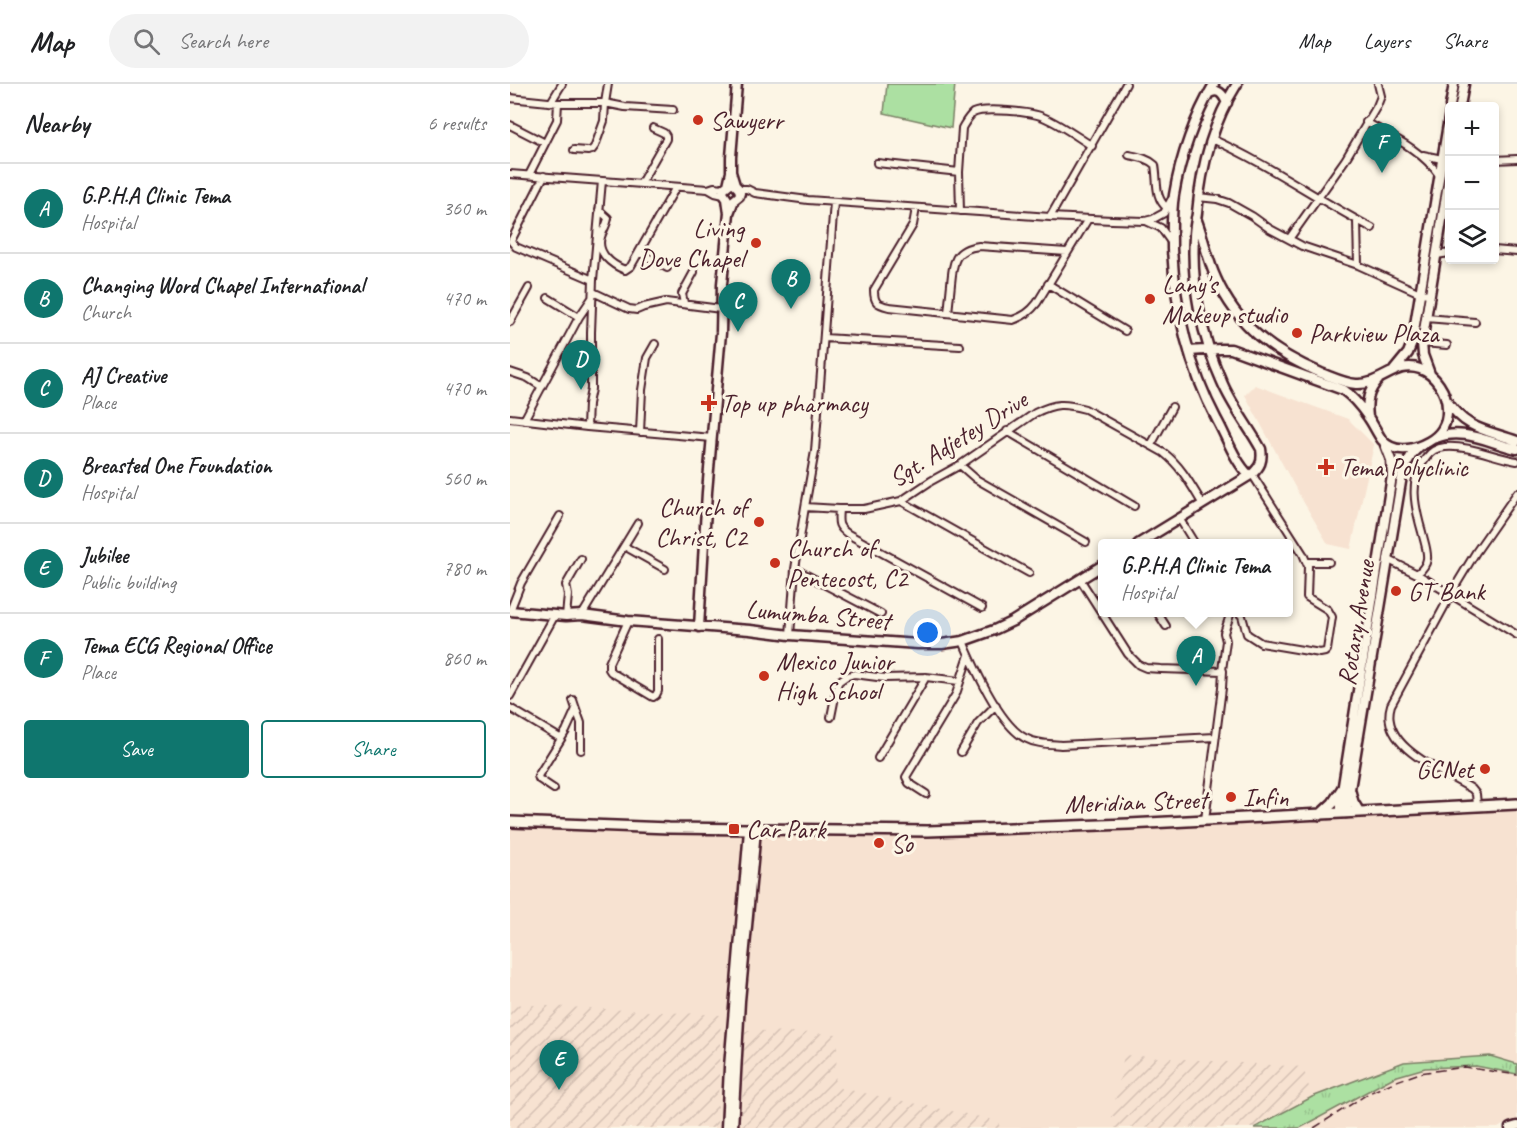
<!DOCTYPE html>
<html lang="en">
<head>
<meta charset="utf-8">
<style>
  :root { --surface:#fff; --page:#f2f2f2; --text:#202124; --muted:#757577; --line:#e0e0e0; --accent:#0f766e }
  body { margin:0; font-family:Caveat,sans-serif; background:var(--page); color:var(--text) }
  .controls { position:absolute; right:18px; top:18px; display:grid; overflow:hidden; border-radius:6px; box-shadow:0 3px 9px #0003 }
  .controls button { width:54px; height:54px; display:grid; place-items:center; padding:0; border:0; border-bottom:2px solid var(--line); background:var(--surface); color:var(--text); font:30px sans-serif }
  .you { position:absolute; left:418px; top:549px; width:21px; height:21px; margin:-15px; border:4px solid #fff; border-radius:50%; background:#1a73e8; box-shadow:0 0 0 9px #1a73e833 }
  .badge { display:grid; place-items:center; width:39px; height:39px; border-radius:50%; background:var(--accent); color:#fff; font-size:20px; font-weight:700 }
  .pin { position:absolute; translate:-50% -50px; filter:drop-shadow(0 2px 3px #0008) }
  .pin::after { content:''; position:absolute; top:32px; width:21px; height:18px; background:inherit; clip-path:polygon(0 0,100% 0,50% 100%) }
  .popup { position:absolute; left:588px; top:455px; width:195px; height:78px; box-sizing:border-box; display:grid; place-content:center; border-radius:6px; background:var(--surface); filter:drop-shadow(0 2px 4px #0005); font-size:20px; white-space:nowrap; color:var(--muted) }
  .popup b { font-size:22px; color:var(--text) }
  .popup::after { content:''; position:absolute; left:50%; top:100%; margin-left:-12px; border:12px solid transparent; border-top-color:var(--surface) }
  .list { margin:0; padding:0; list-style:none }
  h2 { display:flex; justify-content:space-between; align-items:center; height:78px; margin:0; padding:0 24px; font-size:26px }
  h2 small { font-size:20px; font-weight:400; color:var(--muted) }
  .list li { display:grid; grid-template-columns:39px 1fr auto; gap:18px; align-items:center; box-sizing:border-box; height:90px; padding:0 24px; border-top:2px solid var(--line) }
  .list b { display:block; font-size:22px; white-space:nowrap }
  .list p { margin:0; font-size:20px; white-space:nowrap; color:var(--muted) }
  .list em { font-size:20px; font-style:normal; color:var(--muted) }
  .actions { display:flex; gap:12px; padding:18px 24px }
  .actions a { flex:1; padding:14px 0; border:2px solid var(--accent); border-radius:6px; text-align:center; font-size:21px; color:var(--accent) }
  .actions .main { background:var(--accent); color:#fff }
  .icon { flex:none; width:33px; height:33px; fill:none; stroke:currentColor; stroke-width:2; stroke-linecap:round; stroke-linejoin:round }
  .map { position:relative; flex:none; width:1007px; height:1044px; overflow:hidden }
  header { display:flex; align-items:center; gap:36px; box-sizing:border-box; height:84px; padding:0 30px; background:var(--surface); border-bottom:2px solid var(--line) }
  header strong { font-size:28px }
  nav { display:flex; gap:33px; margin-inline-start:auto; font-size:21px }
  .search { width:420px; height:54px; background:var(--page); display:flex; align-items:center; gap:15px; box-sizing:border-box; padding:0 21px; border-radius:33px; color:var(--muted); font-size:22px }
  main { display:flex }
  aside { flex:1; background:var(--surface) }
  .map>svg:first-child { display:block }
</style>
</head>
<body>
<header>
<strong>Map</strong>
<div class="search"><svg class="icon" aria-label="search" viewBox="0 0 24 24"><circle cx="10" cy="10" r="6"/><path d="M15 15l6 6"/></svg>Search here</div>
<nav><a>Map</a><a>Layers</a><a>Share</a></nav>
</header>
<main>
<aside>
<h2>Nearby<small>6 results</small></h2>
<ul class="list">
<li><span class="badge">A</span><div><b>G.P.H.A Clinic Tema</b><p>Hospital</p></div><em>360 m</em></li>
<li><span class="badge">B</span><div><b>Changing Word Chapel International</b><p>Church</p></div><em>470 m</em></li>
<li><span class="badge">C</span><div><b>AJ Creative</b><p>Place</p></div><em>470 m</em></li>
<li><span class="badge">D</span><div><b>Breasted One Foundation</b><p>Hospital</p></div><em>560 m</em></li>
<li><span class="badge">E</span><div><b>Jubilee</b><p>Public building</p></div><em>780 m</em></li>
<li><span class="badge">F</span><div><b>Tema ECG Regional Office</b><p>Place</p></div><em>860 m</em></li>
</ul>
<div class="actions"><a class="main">Save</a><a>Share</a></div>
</aside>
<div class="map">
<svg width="1007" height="1044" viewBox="0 0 1007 1044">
  <defs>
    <pattern id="industrial-furrows" width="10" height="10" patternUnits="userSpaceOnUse" patternTransform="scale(1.5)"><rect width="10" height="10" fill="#f7e2d1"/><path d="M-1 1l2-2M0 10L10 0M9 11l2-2" fill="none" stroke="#d5c1b4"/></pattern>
    <pattern id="grass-tufts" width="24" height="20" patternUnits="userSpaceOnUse" patternTransform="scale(1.5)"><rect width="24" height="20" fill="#ace0a2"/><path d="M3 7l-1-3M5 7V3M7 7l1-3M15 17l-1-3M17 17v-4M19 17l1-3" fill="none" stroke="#96c08c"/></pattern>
  </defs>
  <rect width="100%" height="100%" fill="#fcf5e5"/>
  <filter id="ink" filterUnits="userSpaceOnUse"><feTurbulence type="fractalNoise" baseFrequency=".0167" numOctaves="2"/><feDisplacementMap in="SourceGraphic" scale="12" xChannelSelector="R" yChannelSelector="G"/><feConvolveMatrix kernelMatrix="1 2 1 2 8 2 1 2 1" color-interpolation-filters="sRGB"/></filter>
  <g filter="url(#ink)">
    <path fill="#f7e2d1" d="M745,301L838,335L864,361L841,465L818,460L786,405L735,311Z
      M1007,721V1038L993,1041L988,1044H0V740L458,744Z"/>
    <path fill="url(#industrial-furrows)" d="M0,920L211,931L207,1044H0Z
      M235,946L328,950L325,1003L490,1037L489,1044H231Z
      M614,971L793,983L802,1013L744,1044H600Z"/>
    <path fill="url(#grass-tufts)" stroke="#7b8066" stroke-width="1.5" d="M980,972L1007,980V990L966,982L915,984L884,993L790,1044H744L802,1013L894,978Z"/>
    <path fill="#ace0a2" stroke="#7b8066" stroke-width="1.5" d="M377,0H445L441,44L374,29Z"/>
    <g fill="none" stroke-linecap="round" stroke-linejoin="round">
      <defs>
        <path id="street" d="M0,14L48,19H95L115,23L163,26
          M41,18L52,0
          M856,38C882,53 912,66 929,91
          M0,41L35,59
          M702,55C758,80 808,116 862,144
          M64,66L78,67L82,66L85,62L94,37L95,19L98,0
          M619,71C629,73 637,74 645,81C648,97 644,113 657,124
          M913,71L932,75
          M984,76L1007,75
          M367,79L449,88
          M0,90L198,105L204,103L214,104
          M19,91L47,36L48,19
          M34,92L1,157L6,163L83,196L81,248V305L78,320L77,343
          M131,99L156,55V52L154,49L143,44
          M198,105L205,109L214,111
          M229,105H237L245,109L298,116L540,133L602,136L635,137L643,135L654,129L661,116
          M688,113L707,115L719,119L742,132L760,145L792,162L848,181L910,209L920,210
          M406,124L403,141L364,206C364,219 367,220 379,223L503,236C514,232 520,228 527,219L578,135
          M89,126L98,134C97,141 93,146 91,153C86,169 102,181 115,186L121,182L166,103
          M450,127L449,88L452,44C455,39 458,33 463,29C474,23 522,28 533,33C550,40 566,52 582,62
          M540,133L616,0
          M636,137L651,144L661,158
          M847,137L848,181
          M779,155L835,76L867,22L871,12L868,0
          M984,166L1007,168
          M129,168L157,184
          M926,171L940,169
          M83,196L92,97
          M538,200L615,247
          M83,208L119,225L127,226L134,223L156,218L211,225
          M38,214L69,233
          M174,219L172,210L184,188
          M438,229C439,219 440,209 441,200C443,178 444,165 469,162L557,168
          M916,234L965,238
          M0,238L19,204
          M314,254L450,262
          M912,259L937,261
          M0,288L18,294L32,303
          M0,334L77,343L202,354
          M14,336L69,233L82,214
          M497,347L624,422
          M130,348L132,306L137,274L145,260
          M641,361L662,323
          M450,381L466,395L576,458
          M391,417L519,489
          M295,423L329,425H354L391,417L421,397L450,381L525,329C545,319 554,319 575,325L654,369C671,382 681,401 692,419
          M329,425C328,439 327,442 338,450L472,524
          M669,434L685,460
          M114,462L155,485
          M877,475L907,490C912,486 916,482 917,475C918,467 914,457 912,448C905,424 898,395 916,374C921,367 926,364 935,363C959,361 983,373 1007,377
          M797,478H819
          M285,485L371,530
          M907,490L1007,551
          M570,495L618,570L629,581L636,584L651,585L713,587L712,604L695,736
          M0,527L11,499L50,432
          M647,528L656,542
          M728,528L732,532L737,550L751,559L810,569L815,568L817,566L822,533L818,526L797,513L798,482L793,470L742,390
          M72,531L128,439
          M56,532L58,511L56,501L71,475
          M118,537L99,579V585L101,588L143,613L146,611L148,607V555
          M280,551L285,485L295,423L305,367L324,118
          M453,557C464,583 490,641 515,654C526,660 539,660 551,661L705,653
          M712,586L716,557L714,549L721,528
          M0,612L45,531
          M0,624L50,654
          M66,625L71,639V666
          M321,633L328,598L335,593L344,590L375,594L416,593L449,597
          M451,668L468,639L486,621
          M368,674L416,593
          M44,705L29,695L28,692L56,647L66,625L63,616
          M416,710L399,699L396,693L446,610L459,571
          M967,721L966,710L962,705C935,688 868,663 881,621L946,501L966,468L1007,409"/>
        <path id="secondary" d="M704,0C685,32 670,74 664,111C661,129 662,147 662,165C665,225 679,283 707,336C716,352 725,378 739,391
          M698,10C708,3 713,10 717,19
          M940,22L944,0
          M950,22L954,0
          M219,129L217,115L213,109L214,104L218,101L221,88V73L227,0
          M679,267L710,265H721L833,306C843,313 851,323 858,333C863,340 867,349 872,356C884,370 904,366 918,358C931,351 938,339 937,324C937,309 925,290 910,285C886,276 870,302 846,300C834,299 822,293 811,289C764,269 727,242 706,194C697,175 694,154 686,134
          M884,286L898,269L902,259L940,28
          M920,290L913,271L912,259L940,87
          M937,317C956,346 977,346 1007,357
          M858,333C856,317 858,307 869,295
          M926,354C954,343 979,359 1007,365
          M628,460L742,390C750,383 753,377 751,365C739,343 722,322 712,298C692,254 681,201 684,152C684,144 686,137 687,129C691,84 703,38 727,0
          M0,527L56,532L72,531L118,537L240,546L280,551L408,560H432L453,557L484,546L503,537L593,481
          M189,543L197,408L211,249L212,200L219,129L224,116L229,112L230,109L229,105L225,101L221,88
          M831,729V714L882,392L881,376L874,358
          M836,729L893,386L902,370L908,364
          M216,1044L219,983L239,746
          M223,1044L230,917L246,746
          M1000,1044L1007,1042"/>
        <path id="primary" d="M840,707L843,718L849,728
          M810,731L823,719L832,705
          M0,738L159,744L418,747L619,740L1007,720"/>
      </defs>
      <use href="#street" stroke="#4a1f2b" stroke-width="10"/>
      <use href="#secondary" stroke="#4a1f2b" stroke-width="13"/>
      <use href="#primary" stroke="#4a1f2b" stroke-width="14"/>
      <use href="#street" stroke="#fcf5e5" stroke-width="6"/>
      <use href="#secondary" stroke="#fcf5e5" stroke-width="8"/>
      <use href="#primary" stroke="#fcf5e5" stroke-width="9"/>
      <path stroke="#4a1f2b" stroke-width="1.5" stroke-dasharray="9 4.5" stroke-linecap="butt" d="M804,1044L859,1009L884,998L910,989L954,983L1007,991"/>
    </g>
  </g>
  <g fill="#c8321e" stroke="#fcf5e5" stroke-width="2">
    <circle cx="188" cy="36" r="6"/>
    <circle cx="246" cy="159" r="6"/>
    <circle cx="640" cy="215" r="6"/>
    <circle cx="787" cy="249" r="6"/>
    <path d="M196 310h6v6h6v6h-6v6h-6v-6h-6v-6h6z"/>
    <path d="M813 374h6v6h6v6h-6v6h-6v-6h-6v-6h6z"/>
    <circle cx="249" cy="438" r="6"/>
    <circle cx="265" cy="479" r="6"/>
    <circle cx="886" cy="507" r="6"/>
    <circle cx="254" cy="592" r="6"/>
    <circle cx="975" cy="685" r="6"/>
    <circle cx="721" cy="713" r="6"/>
    <rect x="218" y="739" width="12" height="12" rx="3"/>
    <circle cx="369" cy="759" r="6"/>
  </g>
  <g text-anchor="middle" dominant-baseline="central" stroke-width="6" stroke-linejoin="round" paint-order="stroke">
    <g font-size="26" fill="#4a1f2b" stroke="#fcf5e5" text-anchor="start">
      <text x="200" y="36">Sawyerr</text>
      <text x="234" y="144" text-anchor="end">Living<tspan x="234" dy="30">Dove Chapel</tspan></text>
      <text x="652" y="200">Lany's<tspan x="652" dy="30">Makeup studio</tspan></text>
      <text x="799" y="249">Parkview Plaza</text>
      <text x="211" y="319">Top up pharmacy</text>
      <text x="830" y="383">Tema Polyclinic</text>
      <text x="237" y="423" text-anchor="end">Church of<tspan x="237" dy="30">Christ, C2</tspan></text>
      <text x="277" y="464">Church of<tspan x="277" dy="30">Pentecost, C2</tspan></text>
      <text x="898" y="507">GT Bank</text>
      <text x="266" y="577">Mexico Junior<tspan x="266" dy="30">High School</tspan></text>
      <text x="963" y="685" text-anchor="end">GCNet</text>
      <text x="733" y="713">Infin</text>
      <text x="236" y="745">Car Park</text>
      <text x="381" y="759">So</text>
    </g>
    <g font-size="26" fill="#4a1f2b" stroke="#fcf5e5">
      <text transform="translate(448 355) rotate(-32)">Sgt. Adjetey Drive</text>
      <text transform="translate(308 531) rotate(5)">Lumumba Street</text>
      <text transform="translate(846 539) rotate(-81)">Rotary Avenue</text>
      <text transform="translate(626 718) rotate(-2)">Meridian Street</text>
    </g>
  </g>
</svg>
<div class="controls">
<button>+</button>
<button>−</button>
<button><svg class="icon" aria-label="layers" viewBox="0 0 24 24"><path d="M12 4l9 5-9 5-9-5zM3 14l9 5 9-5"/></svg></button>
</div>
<div class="you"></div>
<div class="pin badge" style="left:686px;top:602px">A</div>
<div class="popup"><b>G.P.H.A Clinic Tema</b>Hospital</div>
<div class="pin badge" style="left:281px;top:225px">B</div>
<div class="pin badge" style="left:228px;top:248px">C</div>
<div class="pin badge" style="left:71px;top:306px">D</div>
<div class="pin badge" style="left:49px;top:1006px">E</div>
<div class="pin badge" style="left:872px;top:89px">F</div>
</div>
</main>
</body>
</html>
